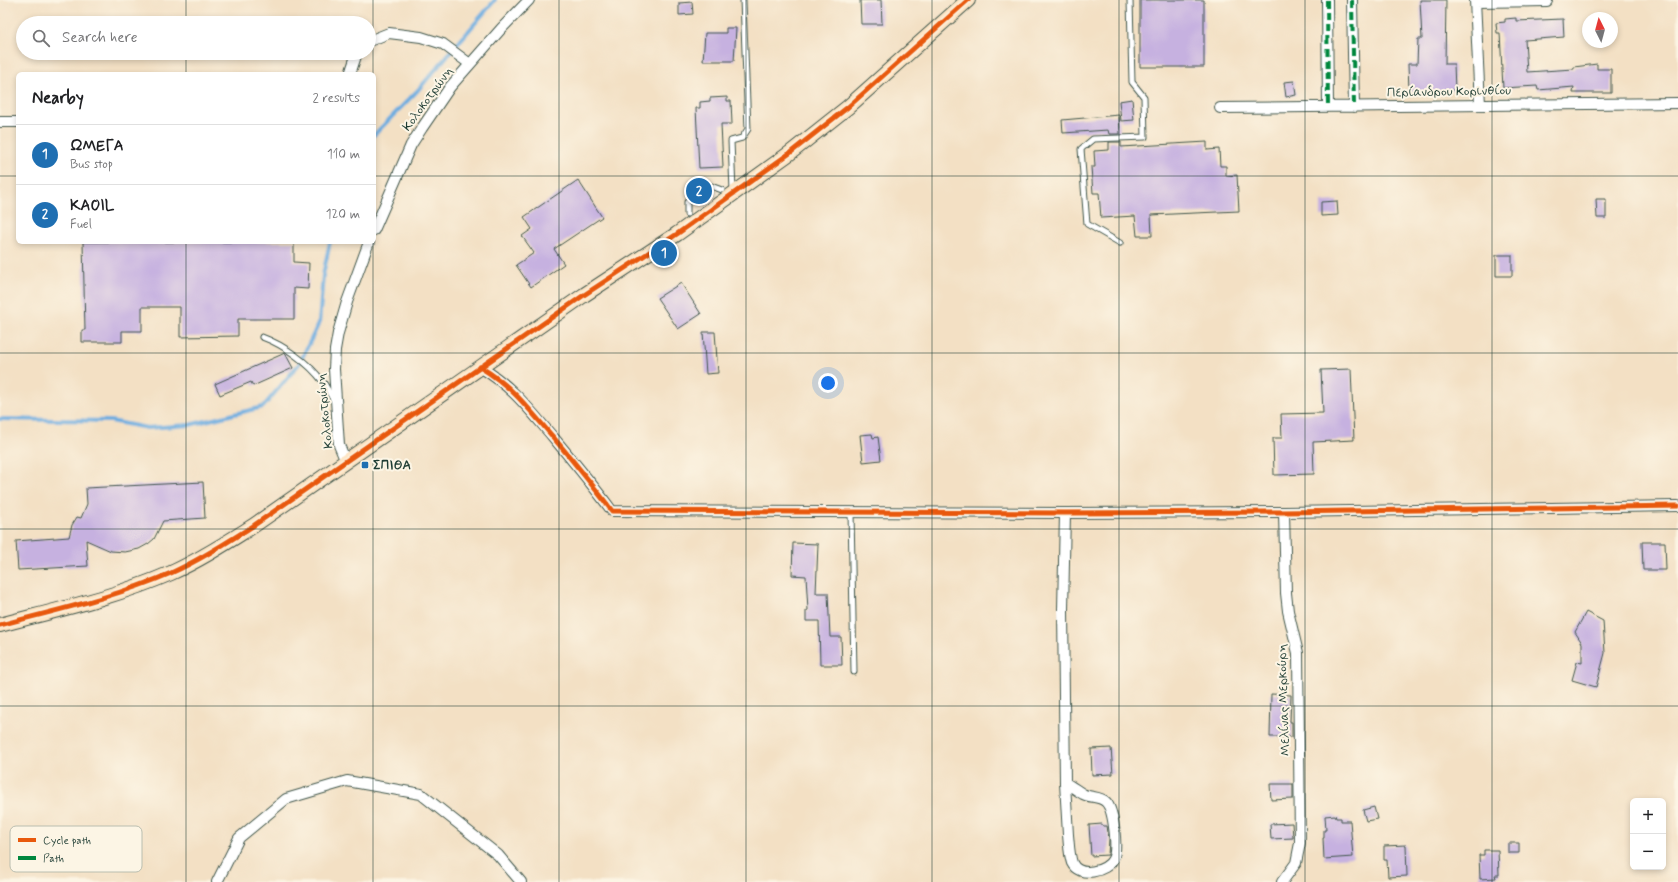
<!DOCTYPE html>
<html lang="en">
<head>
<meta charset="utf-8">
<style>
  :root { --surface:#fff; --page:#f6f6f6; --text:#202124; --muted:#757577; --line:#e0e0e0; --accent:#1f6fb2 }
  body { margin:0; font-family:Mynerve,sans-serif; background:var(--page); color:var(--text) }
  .controls { position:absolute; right:12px; bottom:12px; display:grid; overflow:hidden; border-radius:6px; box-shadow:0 2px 6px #0003 }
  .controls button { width:36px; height:36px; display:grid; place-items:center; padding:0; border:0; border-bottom:1px solid var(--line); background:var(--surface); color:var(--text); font:20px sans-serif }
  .compass { position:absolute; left:1582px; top:12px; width:36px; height:36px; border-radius:50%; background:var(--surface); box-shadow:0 2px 6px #0003; rotate:354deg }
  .you { position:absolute; left:828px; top:383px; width:14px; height:14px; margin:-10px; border:3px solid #fff; border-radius:50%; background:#1a73e8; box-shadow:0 0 0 6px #1a73e833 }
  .badge { display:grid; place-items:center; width:26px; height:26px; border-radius:50%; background:var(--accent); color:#fff; font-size:13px; font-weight:700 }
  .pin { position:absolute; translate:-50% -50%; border:2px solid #fff; box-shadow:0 1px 4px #0006 }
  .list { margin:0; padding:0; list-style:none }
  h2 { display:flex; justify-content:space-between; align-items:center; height:52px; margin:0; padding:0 16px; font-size:17px }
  h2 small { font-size:13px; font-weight:400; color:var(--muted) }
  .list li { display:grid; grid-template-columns:26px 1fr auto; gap:12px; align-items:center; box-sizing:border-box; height:60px; padding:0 16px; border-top:1px solid var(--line) }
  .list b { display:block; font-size:15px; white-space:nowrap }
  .list p { margin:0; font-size:13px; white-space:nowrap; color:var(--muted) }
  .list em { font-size:13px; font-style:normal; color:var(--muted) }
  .icon { flex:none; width:22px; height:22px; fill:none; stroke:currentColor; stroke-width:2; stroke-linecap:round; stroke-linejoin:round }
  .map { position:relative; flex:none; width:1678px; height:882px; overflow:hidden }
  .search { position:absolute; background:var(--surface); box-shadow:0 2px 6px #0003; left:16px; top:16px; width:360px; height:44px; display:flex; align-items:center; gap:10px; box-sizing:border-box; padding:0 14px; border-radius:22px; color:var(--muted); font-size:15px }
  .panel { position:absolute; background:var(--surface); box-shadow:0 2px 6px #0003; left:16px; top:72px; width:360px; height:172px; border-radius:6px }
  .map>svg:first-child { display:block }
</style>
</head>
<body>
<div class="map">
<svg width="1678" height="882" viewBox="0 0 1678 882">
  <rect width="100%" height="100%" fill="#fcf5e5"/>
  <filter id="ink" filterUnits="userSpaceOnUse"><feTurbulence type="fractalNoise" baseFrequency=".025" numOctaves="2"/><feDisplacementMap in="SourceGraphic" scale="8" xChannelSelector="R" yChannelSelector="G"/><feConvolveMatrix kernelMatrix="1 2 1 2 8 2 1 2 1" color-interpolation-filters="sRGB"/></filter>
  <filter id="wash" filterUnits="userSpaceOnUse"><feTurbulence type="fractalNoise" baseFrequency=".012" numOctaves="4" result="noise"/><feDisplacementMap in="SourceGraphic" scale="16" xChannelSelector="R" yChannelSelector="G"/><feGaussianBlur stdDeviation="0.9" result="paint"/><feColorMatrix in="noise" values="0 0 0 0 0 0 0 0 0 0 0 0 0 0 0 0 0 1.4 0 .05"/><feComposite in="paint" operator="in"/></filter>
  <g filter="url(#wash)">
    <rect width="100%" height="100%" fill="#f3e0c4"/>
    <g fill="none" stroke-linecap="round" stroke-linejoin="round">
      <path stroke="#6eade0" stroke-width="4" d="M374,135L418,90L495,0
        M0,419L111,421L147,428L189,425L263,407L299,364L319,323L323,275L330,242"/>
    </g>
    <g id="blocks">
      <path fill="#c6b1e0" d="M860,0H881L882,24H861Z
        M1140,0H1204V67H1140Z
        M1420,0H1446L1445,64H1454L1455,90L1409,92L1408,64H1417L1418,39H1422Z
        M692,2L693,14L679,15V3Z
        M1516,18V21L1563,19L1564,37L1525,40L1527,72L1574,69V67L1597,64V69H1611V93H1573L1574,87L1538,90L1537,86L1503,88L1500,33H1497L1496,23L1505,22V19Z
        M726,28H736L734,61H703L705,33H726Z
        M1294,81L1296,95L1286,97L1284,82Z
        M727,97V101H731L732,124H721L723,167L699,168L696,108H700V102L710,101V98Z
        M1132,99L1134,120L1121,121L1119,101Z
        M1119,115L1120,134H1109L1108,130L1063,133L1062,120Z
        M1109,142H1121V147L1207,142V150L1219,149L1220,166H1226V176L1237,175L1239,211L1151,215L1152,236H1137L1135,216L1101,218L1099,193H1093L1091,167H1095L1094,151L1109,150Z
        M578,180L602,217L554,249L564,264L531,287L516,265L534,253L522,236L532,229L524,217Z
        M1596,199H1606V218H1597Z
        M1337,201L1338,215L1321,216V202Z
        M83,242H294V262L309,263L308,289L294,288V319H238V336L180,337V307H142V331H122V342H82V330H85Z
        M1496,255H1512V276H1496Z
        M681,283L701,314L678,329L657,298Z
        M703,332H715L718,373L706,374Z
        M285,353L293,368L253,386L251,382L220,395L215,384Z
        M1351,369L1354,440L1313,442L1314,474L1274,475L1273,438H1282L1281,414L1323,413L1321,370Z
        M872,434L873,438L878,437L881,460L863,462L860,435Z
        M203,482L205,518L163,521L154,539L148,544L139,549L125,552L111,551L86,540L88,566L18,570L16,541L69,537L72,525L77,517L81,518L87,504L86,488Z
        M1642,542H1665L1666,570H1643Z
        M793,543L818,544L816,593H828L830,637H841L842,665H820L819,621H806V611L808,610L806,576L792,575Z
        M1586,612L1603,621L1605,653L1596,687L1572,680L1577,662L1582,663V643L1575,632Z
        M1271,694L1291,695L1290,722H1292V737H1270Z
        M1111,748L1113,774L1092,775L1091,749Z
        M1270,784H1293V799L1271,800Z
        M1374,807L1377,819L1366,821L1363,810Z
        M1335,815L1336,818H1341V821H1350L1353,857L1324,859L1323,838H1324V830H1326L1325,816Z
        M1292,823L1293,838L1271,839L1270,824Z
        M1102,824L1103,826H1107L1109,839L1108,855L1091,856L1089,825Z
        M1508,843H1519V853H1508Z
        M1406,845L1407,876L1388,877L1387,860H1384V846Z
        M1484,850H1498L1499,875H1495L1496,878L1480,879L1479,855H1484Z"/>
    </g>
  </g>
  <g filter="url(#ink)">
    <use href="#blocks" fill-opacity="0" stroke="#3f554a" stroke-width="1"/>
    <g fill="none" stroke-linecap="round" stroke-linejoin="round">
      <defs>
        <path id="lane" d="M733,191L731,141L742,138L748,129L743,0
          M687,214V202L711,186L722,190
          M1120,243L1087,224L1081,149L1093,139L1145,137L1144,97L1132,82L1130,0
          M262,337C284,345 309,363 323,382C327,387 330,395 334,401
          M851,512L854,672"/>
        <path id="street" d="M1327,0L1328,107
          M1352,0L1354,107
          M1475,0L1480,105
          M1475,2L1547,1
          M369,41L389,33L421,37L443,44L470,64
          M350,74L357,53
          M1220,108L1678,103
          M0,122H18
          M374,230L411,145L422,128L450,87L501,29L529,0
          M480,367C513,387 528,408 553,437C573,461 593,485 612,511L1065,513L1284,512L1678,506
          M346,462L339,445L334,369L335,350L338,333L347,302L369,242
          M1065,513L1063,610L1065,783C1072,786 1077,791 1083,794C1090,798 1100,796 1106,802C1114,810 1118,849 1113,859C1107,872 1079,878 1072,863C1069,854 1069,844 1068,835C1067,818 1066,801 1065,783
          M217,882L239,838L286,799L347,781L421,794L498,855L521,882
          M1282,882L1296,863L1300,843L1298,653L1288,611L1286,593L1284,512"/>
        <path id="secondary" d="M0,625C57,610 116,597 171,573C200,560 226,543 253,526L584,295L677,234L790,153L848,107L968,0"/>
      </defs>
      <use href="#lane" stroke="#3f554a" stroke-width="7"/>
      <use href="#street" stroke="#3f554a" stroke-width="12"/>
      <use href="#secondary" stroke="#3f554a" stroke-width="16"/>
      <use href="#lane" stroke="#fff" stroke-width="5"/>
      <use href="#street" stroke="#fff" stroke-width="10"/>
      <use href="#secondary" stroke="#fde5c5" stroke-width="14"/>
      <path stroke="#00873e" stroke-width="4" stroke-dasharray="8 4" stroke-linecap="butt" d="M1327,0L1328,107
        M1352,0L1354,107"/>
      <defs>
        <path id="cycleway" d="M480,367C513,387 528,408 553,437C573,461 593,485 612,511L1065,513L1284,512L1678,506
          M0,625C57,610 116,597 171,573C200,560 226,543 253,526L584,295L677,234L790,153L848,107L968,0"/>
      </defs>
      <use href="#cycleway" stroke="#fcf5e5" stroke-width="8"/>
      <use href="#cycleway" stroke="#e8590c" stroke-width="5"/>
    </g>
  </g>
  <path fill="none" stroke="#1f3d34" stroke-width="1" stroke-opacity="0.55" d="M186,0V23M373,0V74M559,0V882M746,0V882M932,0V882M1119,0V882M1305,0V882M1492,0V882M186,53V74M0,176H18M374,176H1678M186,242V882M373,242V882M0,353H1678M0,529H1678M0,706H1678"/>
  <rect fill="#1f6fb2" stroke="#fcf5e5" stroke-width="1.5" x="361" y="461" width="8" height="8" rx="2"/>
  <g text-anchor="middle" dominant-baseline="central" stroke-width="4" stroke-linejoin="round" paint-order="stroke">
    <g font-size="13" fill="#1f3d34" stroke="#fcf5e5">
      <text transform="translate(1449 92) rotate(-1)">Περίανδρου Κορινθίου</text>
      <text transform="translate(428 99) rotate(-54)">Κολοκοτρώνη</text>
      <text transform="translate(325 411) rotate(-96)">Κολοκοτρώνη</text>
      <text transform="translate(1284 700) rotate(-92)">Μελίνας Μερκούρη</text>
    </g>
    <g font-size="13" font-weight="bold" fill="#1f3d34" stroke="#fcf5e5" text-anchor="start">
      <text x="373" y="465">ΣΠΙΘΑ</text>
    </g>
  </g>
  <rect x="10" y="826" width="132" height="46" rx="6" fill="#fcf5e5" stroke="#babeb0" stroke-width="1"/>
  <rect x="18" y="838" width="18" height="4" fill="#e8590c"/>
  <rect x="18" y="856" width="18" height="4" fill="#00873e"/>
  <g font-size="11" fill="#1f3d34">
    <text x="43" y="844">Cycle path</text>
    <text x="43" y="862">Path</text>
  </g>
</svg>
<div class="controls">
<button>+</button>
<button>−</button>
</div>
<svg class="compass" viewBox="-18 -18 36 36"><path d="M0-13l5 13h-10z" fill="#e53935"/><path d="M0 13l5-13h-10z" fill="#757577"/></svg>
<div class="you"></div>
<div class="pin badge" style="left:664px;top:253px">1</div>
<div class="pin badge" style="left:699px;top:191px">2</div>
<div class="search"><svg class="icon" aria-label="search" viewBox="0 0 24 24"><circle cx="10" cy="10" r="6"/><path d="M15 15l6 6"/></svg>Search here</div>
<section class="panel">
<h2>Nearby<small>2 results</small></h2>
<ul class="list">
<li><span class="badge">1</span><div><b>ΩΜΕΓΑ</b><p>Bus stop</p></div><em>110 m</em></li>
<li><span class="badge">2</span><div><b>KAOIL</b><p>Fuel</p></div><em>120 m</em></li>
</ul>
</section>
</div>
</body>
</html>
